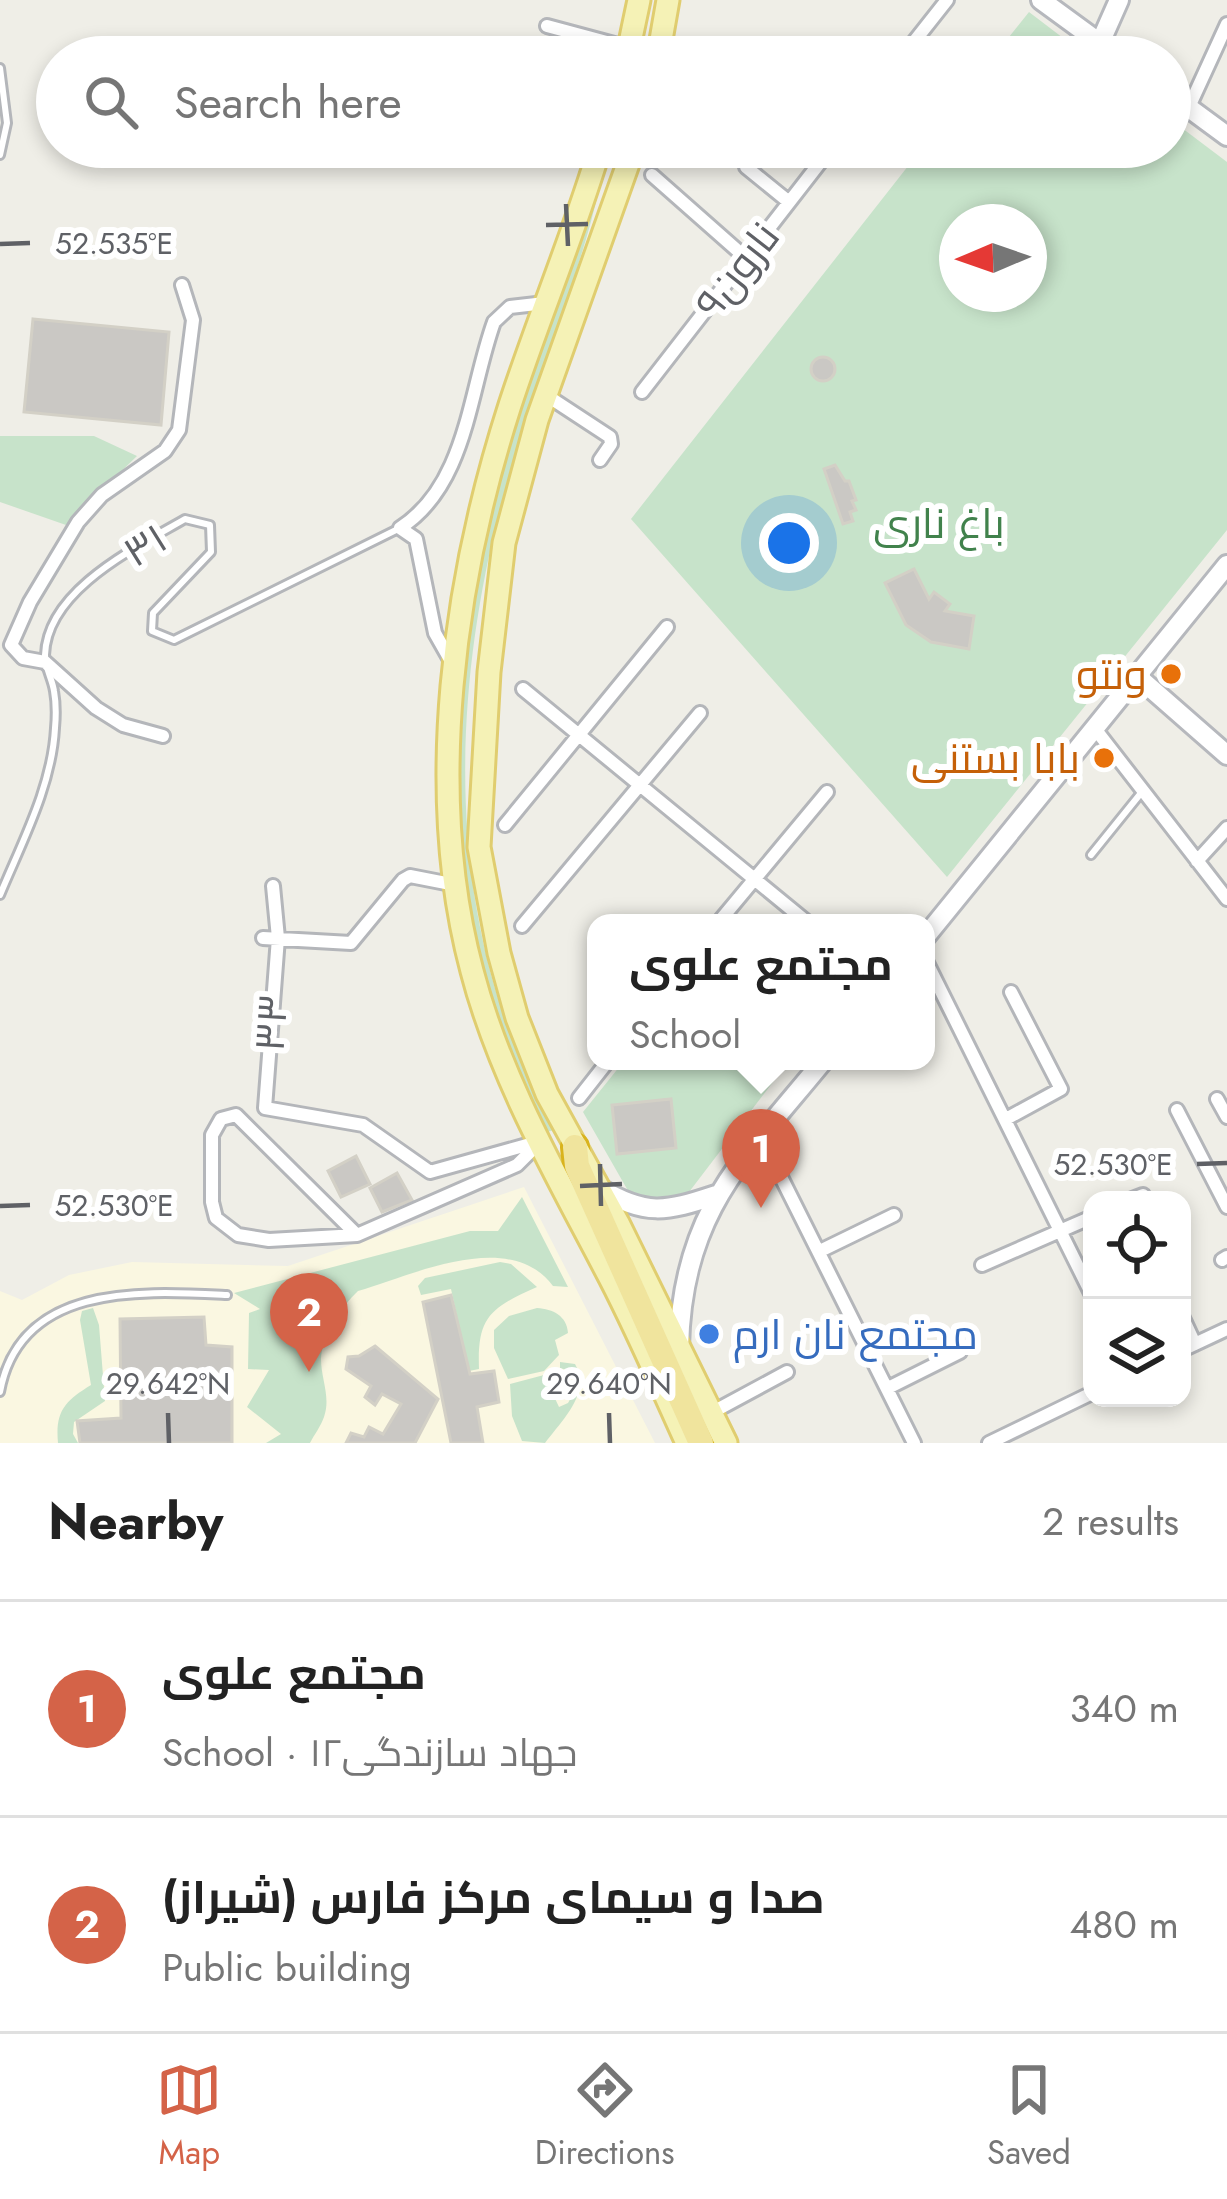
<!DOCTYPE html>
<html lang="en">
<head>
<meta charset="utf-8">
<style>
  :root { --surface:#fff; --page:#f6f6f6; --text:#222; --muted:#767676; --line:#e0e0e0; --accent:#d46348 }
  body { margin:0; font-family:Jost,Cairo,sans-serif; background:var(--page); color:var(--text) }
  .controls { position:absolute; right:36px; bottom:36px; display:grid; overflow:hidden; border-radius:24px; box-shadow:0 6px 18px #0003 }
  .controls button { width:108px; height:108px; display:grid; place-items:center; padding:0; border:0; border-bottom:3px solid var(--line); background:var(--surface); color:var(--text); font:60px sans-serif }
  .compass { position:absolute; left:939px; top:204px; width:108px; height:108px; border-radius:50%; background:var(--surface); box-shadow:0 6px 18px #0003; rotate:268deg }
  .you { position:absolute; left:789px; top:543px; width:42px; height:42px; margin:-30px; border:9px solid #fff; border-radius:50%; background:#1a73e8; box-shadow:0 0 0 18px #1a73e833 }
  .badge { display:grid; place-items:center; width:78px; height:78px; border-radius:50%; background:var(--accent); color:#fff; font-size:39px; font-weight:700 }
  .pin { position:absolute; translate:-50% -99px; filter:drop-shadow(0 3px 6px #0008) }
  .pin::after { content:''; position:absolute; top:63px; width:42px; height:36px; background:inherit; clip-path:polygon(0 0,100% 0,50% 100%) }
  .popup { position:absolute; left:587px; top:914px; width:348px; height:156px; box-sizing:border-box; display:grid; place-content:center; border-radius:24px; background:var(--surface); filter:drop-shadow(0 3px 9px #0005); font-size:39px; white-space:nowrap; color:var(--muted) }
  .popup b { font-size:45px; color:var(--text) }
  .popup::after { content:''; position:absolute; left:50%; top:100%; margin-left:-24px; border:24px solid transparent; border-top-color:var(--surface) }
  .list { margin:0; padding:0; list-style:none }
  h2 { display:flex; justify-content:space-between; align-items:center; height:156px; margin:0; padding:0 48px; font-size:51px }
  h2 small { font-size:39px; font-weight:400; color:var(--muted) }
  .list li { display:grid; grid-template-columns:78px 1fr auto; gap:36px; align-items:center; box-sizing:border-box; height:216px; padding:0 48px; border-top:3px solid var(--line) }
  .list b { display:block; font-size:45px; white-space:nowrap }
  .list p { margin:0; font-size:39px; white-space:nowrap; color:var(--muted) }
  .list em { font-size:39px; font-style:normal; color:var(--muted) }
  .icon { flex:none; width:66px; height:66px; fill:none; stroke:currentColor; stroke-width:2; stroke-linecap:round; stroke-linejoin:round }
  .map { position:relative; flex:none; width:1227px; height:1443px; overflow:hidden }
  .search { position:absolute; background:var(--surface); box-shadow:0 6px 18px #0003; left:36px; right:36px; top:36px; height:132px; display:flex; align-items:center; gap:30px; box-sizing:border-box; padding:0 42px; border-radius:66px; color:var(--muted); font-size:45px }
  .sheet { height:588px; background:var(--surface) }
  nav { display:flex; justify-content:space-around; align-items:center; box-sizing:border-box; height:168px; border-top:3px solid var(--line); background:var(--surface); font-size:33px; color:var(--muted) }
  nav a { display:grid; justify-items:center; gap:6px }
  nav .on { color:var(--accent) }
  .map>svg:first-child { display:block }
</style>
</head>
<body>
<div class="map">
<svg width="1227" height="1443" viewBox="0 0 1227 1443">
  <rect width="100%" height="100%" fill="#efeee7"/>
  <path fill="#faf7e1" d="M524,1187L655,1443H0V1291L22,1300L69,1275L132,1262L288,1266Z"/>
  <path fill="#c7e3ca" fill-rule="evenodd" d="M1029,12L1088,57H993Z
    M1170,119L1227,162V530L947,877L631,519L923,147H1170ZM957,222H1029V294H957Z
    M600,185C581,271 546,352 520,437C449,668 434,913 554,1130L547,1132C509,1051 475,964 463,874C445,734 473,568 514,434C540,350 573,268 600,185Z
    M0,436H94L137,456L66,525L0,502Z
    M624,1061H789L686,1196L635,1203L583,1112Z
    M522,1197L568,1287L553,1286C510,1228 413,1275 358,1291C341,1307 322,1335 321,1359C321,1379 331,1397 324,1417C321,1426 314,1435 310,1443H266L281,1434L247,1407L269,1370L248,1369L249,1313L260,1309L234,1293L470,1231H498Z
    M500,1262L511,1264L537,1287C490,1308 477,1317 479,1369L469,1371L451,1289L421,1295L418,1286L425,1278Z
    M93,1308L99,1325L105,1401L74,1422L73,1434L78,1443H58C55,1411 65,1401 91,1385L80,1320L82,1311Z
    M537,1308C553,1309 567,1316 568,1333L555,1340L559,1355L544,1371L508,1379L494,1348V1330L509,1316Z
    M560,1362L575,1364C592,1393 561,1421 545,1443L522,1441L512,1416L510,1384L544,1375L559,1407L568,1403L578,1385L576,1373L560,1368Z"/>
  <path fill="#cac8c4" stroke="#d3d0c6" stroke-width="3" d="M33,319L169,332L161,425L24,412Z
    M811 369a12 12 0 1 1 24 0a12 12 0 1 1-24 0Z
    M835,465L845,481H849L856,500L852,501L856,510L850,512L853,521L843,524L824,469Z
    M914,569L929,599L934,592L950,604L945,611L974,616L969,649L931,642L906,625L885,583Z
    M671,1099L676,1148L617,1154L612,1105Z
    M356,1156L370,1184L341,1197L328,1171Z
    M397,1173L412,1200L382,1212L370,1188Z
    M451,1295L470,1374L494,1371L499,1402L477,1407L483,1443H451L423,1302Z
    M204,1317L206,1345L232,1347V1443H80L77,1421L121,1418L120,1319Z
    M375,1346L438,1399L415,1443H346L351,1433L364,1437L369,1427L383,1434L401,1404L382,1394L375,1405L365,1397L371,1386L346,1369L348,1357L359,1356Z"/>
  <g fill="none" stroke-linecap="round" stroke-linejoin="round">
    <defs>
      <path id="lane" d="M0,68L7,123L0,155
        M1091,855L1141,793
        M0,895C22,842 52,786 55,728C56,717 56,702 54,691C52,678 45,668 45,655C47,590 135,548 185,519L210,525L211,552L153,613L152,631L174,640L400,528
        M0,1392C20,1283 141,1291 227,1295"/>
      <path id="street" d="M547,26L629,48
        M902,57L947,0
        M1189,107L1227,24
        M543,147L596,159
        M746,167L789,202
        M652,175L746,258
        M642,392L832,147
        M546,395L610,437L611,444L600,460
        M452,663L435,633L416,539L400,528C467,485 469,391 494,322L510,307L545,303
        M523,689L808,923
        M1096,730L1227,899
        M163,736L123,725L96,708L45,662L23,658L11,645L30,602L78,522L102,495L165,451L179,430L193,320L182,285
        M505,825L667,627
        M1197,861L1227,828
        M273,886L278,938L265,1108L363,1125L430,1172L534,1143
        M718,923L827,792
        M522,926L700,713
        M263,938L351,943L403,880L410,876L456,885
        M926,961L1092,1295
        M579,1098L608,1061
        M1217,1099L1227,1117
        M1177,1110L1227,1207
        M1006,1119L1061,1089L1011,992
        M761,1137L914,1443
        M1130,1200L1143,1195
        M357,1235L236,1115L221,1119L212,1135V1202L216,1218L238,1235L269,1240L357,1235L517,1165L540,1142
        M820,1251L894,1215
        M1222,1260L1227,1257
        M982,1265L1092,1217
        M1182,1316L1195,1344
        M1182,1350L1227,1329
        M888,1388L960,1352
        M711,1413L787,1372
        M989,1443L1092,1393"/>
      <path id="secondary" d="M1041,0L1119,57
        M1100,43L1119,0
        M1170,94L1227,136
        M1138,677L1227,755
        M926,936L1227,565
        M599,1188C646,1216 665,1212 716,1195
        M679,1347C682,1212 743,1159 823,1061"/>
      <path id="primary" d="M627,57L639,0
        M658,57L668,0
        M600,147C574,234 538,319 510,405C454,579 424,792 472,971C500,1079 559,1180 610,1278C638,1332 662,1388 687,1443
        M634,147L537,420L504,543L489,672L479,847L499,953L517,1018L547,1094L618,1223L726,1443"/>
      <path id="highway" d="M575,1147L577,1166L701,1443"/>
    </defs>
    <use href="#lane" stroke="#b4b6ba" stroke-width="12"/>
    <use href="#street" stroke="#b4b6ba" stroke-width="18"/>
    <use href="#secondary" stroke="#b6b8bd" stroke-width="24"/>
    <use href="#primary" stroke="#e0cd6f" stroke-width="27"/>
    <use href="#highway" stroke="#d9b31d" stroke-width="30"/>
    <use href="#lane" stroke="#fff" stroke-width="6"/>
    <use href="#street" stroke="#fff" stroke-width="12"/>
    <use href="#secondary" stroke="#fff" stroke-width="18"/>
    <use href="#primary" stroke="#f5f2b6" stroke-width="21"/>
    <use href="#highway" stroke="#f0e49d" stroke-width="24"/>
  </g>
  <path fill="none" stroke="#5f6166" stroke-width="4.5" d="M566,204L568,246M546,225L588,224M0,244L30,243M600,1164L601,1206M1197,1164L1227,1163M580,1186L622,1184M0,1206L30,1205M168,1413L169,1443M609,1413L610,1443"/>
  <g fill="#e8710a" stroke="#fff" stroke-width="4.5">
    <circle cx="1171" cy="674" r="12"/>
    <circle cx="1104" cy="758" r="12"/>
  </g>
  <circle fill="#3f7fe0" stroke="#fff" stroke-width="4.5" cx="709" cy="1334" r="12"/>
  <g text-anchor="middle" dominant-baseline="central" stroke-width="12" stroke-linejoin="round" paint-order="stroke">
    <g font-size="42" fill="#5f6166" stroke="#fff">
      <text transform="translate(737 270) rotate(-52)">نارون۹</text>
      <text transform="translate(145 545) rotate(-32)">۳۱</text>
      <text transform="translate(271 1023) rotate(-86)">۳۳</text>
    </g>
    <g font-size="42" fill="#41824c" stroke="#fff">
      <text x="939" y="523">باغ ناری</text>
    </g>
    <g font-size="42" fill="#c56008" stroke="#fff" text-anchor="end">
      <text x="1147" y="674">ونتو</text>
      <text x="1080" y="758">بابا بستنی</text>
    </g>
    <g font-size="42" fill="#366cbe" stroke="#fff" text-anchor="start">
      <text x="733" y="1334">مجتمع نان ارم</text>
    </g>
  </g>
  <g font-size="30" text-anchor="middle" fill="#5f6166" stroke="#fff" stroke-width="12" stroke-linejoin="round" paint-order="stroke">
    <text x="114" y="254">52.535°E</text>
    <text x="1113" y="1175">52.530°E</text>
    <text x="114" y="1216">52.530°E</text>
    <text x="168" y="1394">29.642°N</text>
    <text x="609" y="1394">29.640°N</text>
  </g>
</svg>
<div class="controls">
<button><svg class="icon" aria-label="locate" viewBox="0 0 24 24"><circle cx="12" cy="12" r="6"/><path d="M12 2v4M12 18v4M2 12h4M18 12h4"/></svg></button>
<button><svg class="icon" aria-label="layers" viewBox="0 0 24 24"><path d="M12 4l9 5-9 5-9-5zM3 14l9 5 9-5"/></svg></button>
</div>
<svg class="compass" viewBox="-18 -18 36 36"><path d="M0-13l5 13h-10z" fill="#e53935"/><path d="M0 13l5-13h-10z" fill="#767676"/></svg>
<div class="you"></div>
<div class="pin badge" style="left:761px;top:1208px">1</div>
<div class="popup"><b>مجتمع علوی</b>School</div>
<div class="pin badge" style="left:309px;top:1372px">2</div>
<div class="search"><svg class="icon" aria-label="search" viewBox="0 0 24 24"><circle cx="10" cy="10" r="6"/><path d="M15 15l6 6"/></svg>Search here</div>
</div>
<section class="sheet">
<h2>Nearby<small>2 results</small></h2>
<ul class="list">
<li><span class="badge">1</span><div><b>مجتمع علوی</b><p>School · جهاد سازندگی۱۲</p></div><em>340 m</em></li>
<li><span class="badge">2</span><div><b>صدا و سیمای مرکز فارس (شیراز)</b><p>Public building</p></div><em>480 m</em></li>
</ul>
</section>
<nav>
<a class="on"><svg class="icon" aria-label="map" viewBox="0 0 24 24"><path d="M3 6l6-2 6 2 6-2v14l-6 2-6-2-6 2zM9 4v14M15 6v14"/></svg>Map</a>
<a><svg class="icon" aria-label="directions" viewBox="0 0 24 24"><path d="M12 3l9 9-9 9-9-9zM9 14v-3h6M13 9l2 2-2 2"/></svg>Directions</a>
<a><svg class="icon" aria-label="saved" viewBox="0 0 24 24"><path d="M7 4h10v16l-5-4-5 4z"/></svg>Saved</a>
</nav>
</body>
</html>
